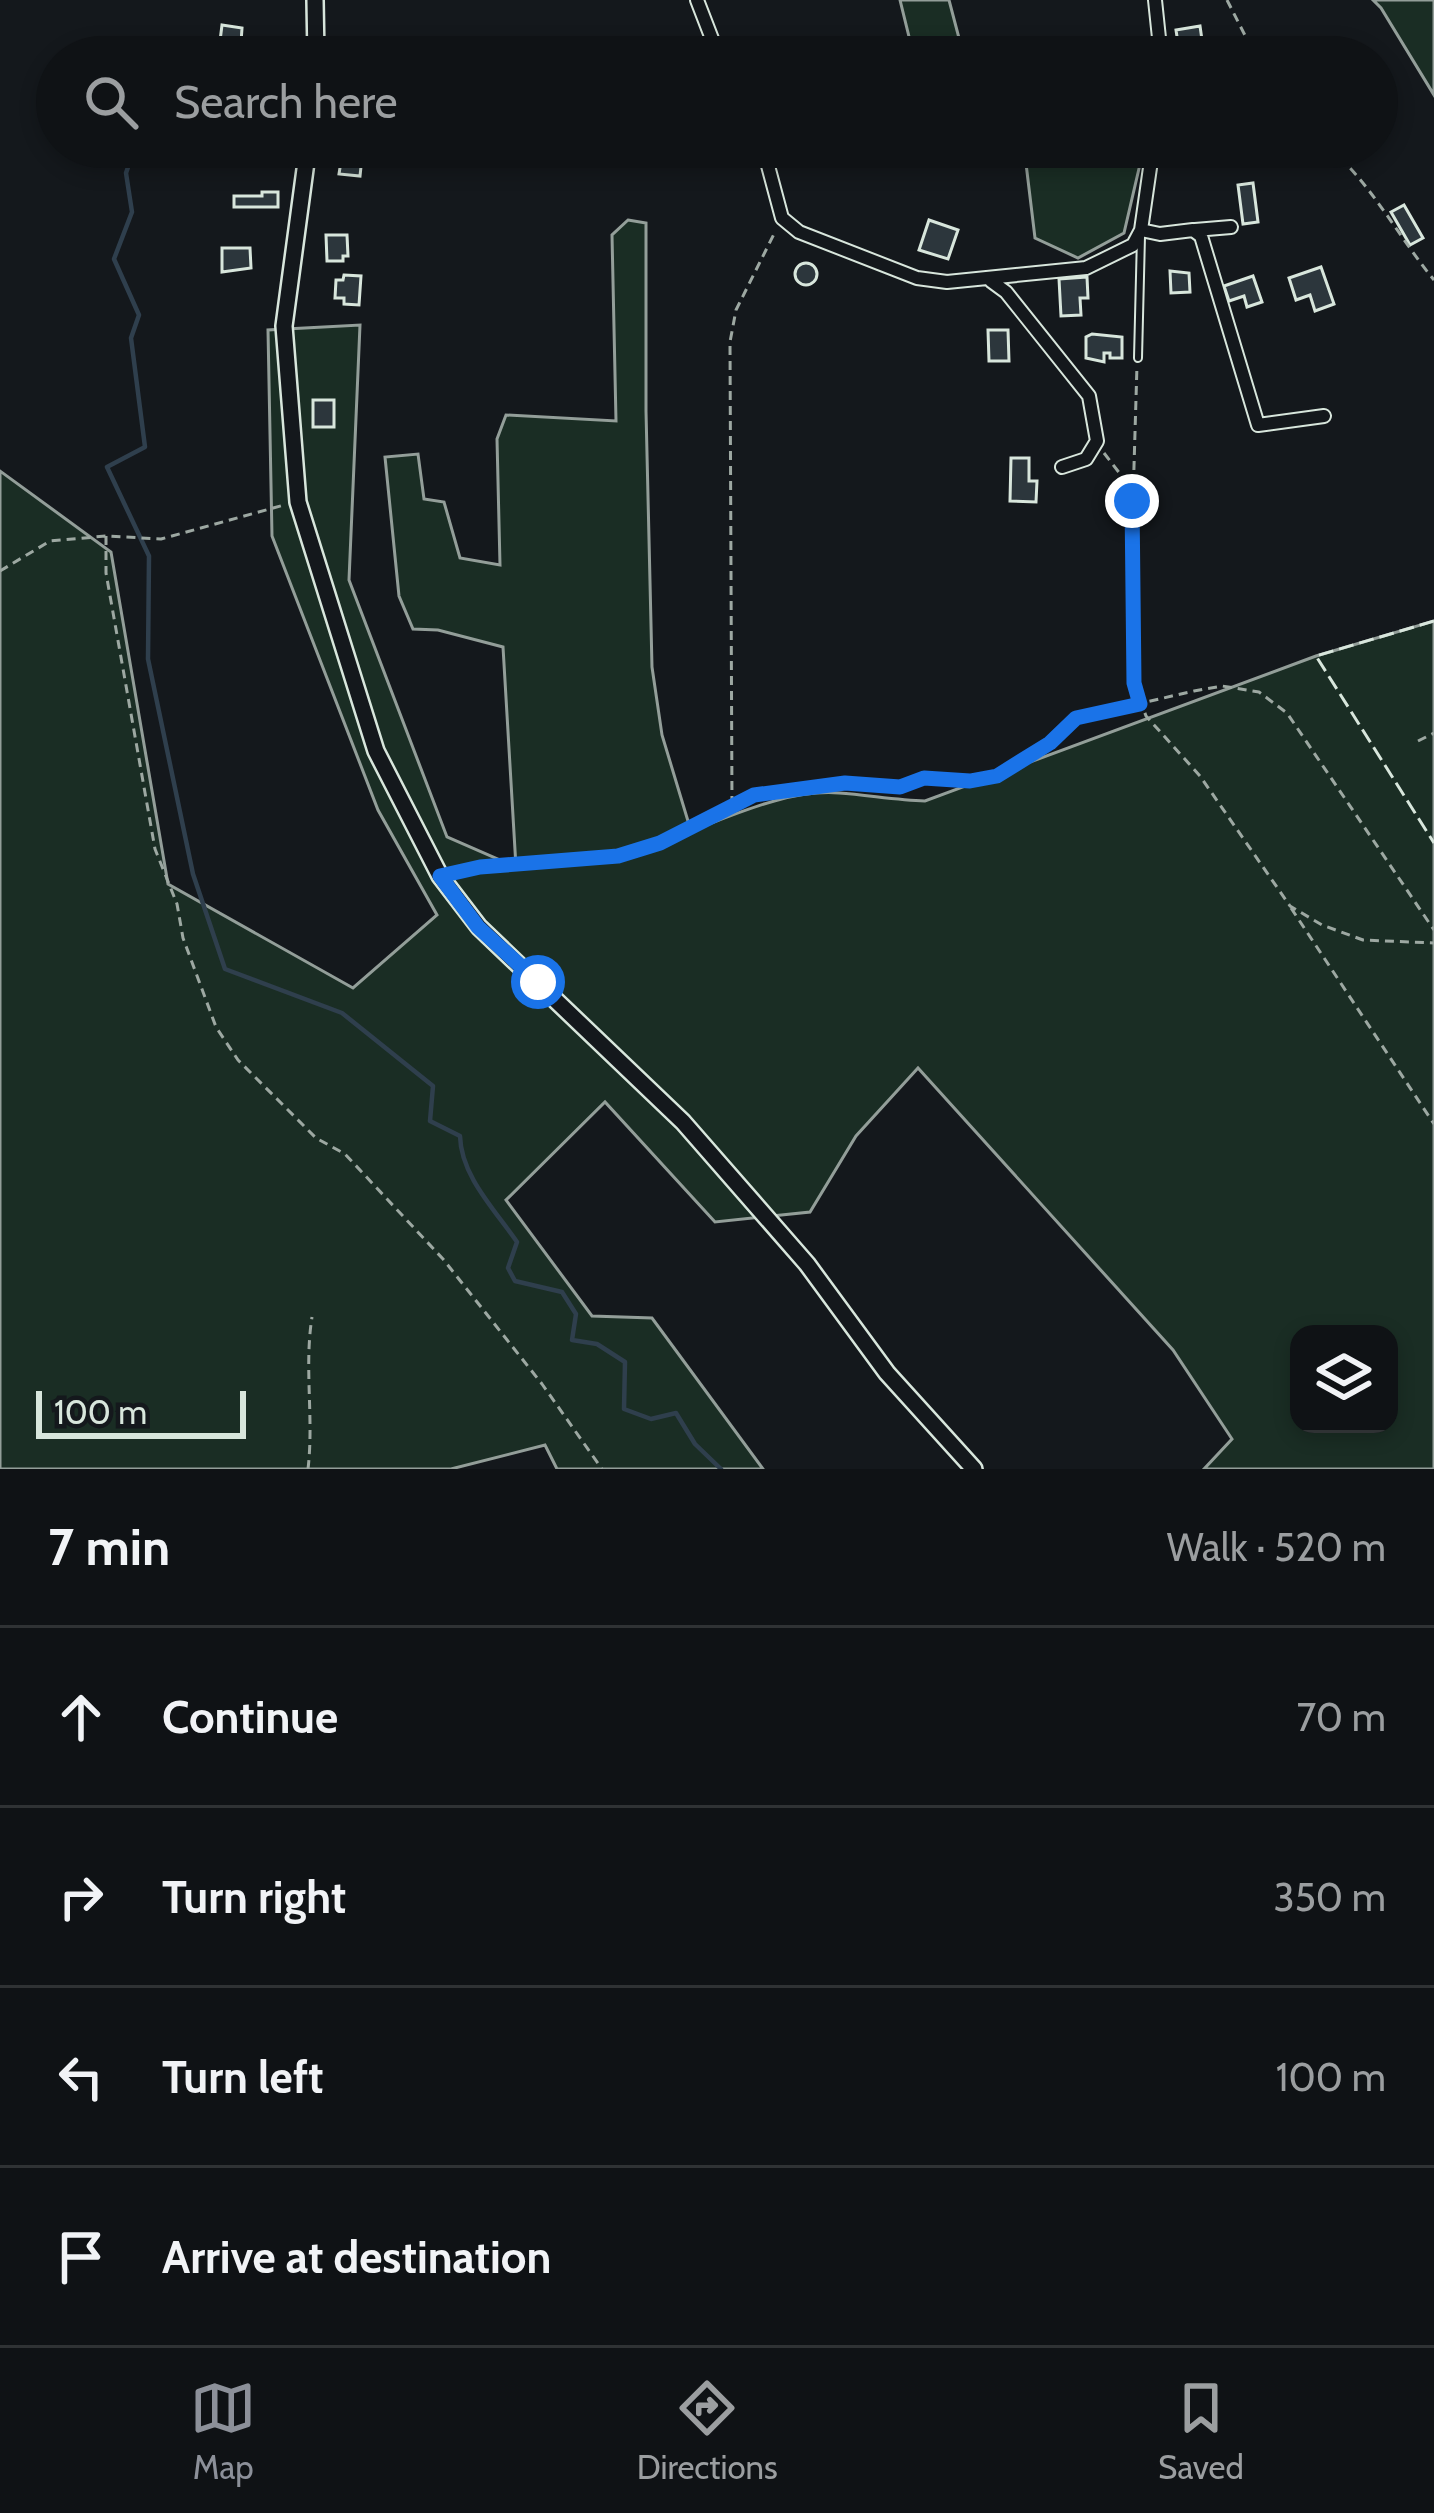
<!DOCTYPE html>
<html lang="en">
<head>
<meta charset="utf-8">
<style>
  :root { --surface:#0f1215; --page:#181b1e; --text:#f1f3f6; --muted:#9b9ea0; --line:#2f3234; --accent:#8c9099 }
  body { margin:0; font-family:Cabin,sans-serif; background:var(--page); color:var(--text) }
  .controls { position:absolute; right:36px; bottom:36px; display:grid; overflow:hidden; border-radius:24px; box-shadow:0 6px 18px #0003 }
  .controls button { width:108px; height:108px; display:grid; place-items:center; padding:0; border:0; border-bottom:3px solid var(--line); background:var(--surface); color:var(--text); font:60px sans-serif }
  .scale { position:absolute; left:36px; bottom:30px; width:210px; box-sizing:border-box; padding-left:12px; border:6px solid #d8e6dc; border-top:0; font-size:33px; line-height:42px; white-space:nowrap; color:#d8e6dc; -webkit-text-stroke:9px #14181c; paint-order:stroke }
  .stop { position:absolute; width:36px; height:36px; margin:-27px; border:9px solid #1a73e8; border-radius:50%; background:#fff }
  .stop.end { background:#1a73e8; border-color:#fff; box-shadow:0 3px 12px #0008 }
  .list { margin:0; padding:0; list-style:none }
  h2 { display:flex; justify-content:space-between; align-items:center; height:156px; margin:0; padding:0 48px; font-size:51px }
  h2 small { font-size:39px; font-weight:400; color:var(--muted) }
  .list li { display:grid; grid-template-columns:78px 1fr auto; gap:36px; align-items:center; box-sizing:border-box; height:180px; padding:0 48px; border-top:3px solid var(--line) }
  .list b { display:block; font-size:45px; white-space:nowrap }
  .list em { font-size:39px; font-style:normal; color:var(--muted) }
  .icon { flex:none; width:66px; height:66px; fill:none; stroke:currentColor; stroke-width:2; stroke-linecap:round; stroke-linejoin:round }
  .map { position:relative; flex:none; width:1434px; height:1469px; overflow:hidden }
  .search { position:absolute; background:var(--surface); box-shadow:0 6px 18px #0003; left:36px; right:36px; top:36px; height:132px; display:flex; align-items:center; gap:30px; box-sizing:border-box; padding:0 42px; border-radius:66px; color:var(--muted); font-size:45px }
  .sheet { height:876px; background:var(--surface) }
  nav { display:flex; justify-content:space-around; align-items:center; box-sizing:border-box; height:168px; border-top:3px solid var(--line); background:var(--surface); font-size:33px; color:var(--muted) }
  nav a { display:grid; justify-items:center; gap:6px }
  nav .on { color:var(--accent) }
  .map>svg:first-child { display:block }
</style>
</head>
<body>
<div class="map">
<svg width="1434" height="1469" viewBox="0 0 1434 1469">
  <rect width="100%" height="100%" fill="#14181c"/>
  <path fill="#1a2d24" stroke="#939e99" stroke-width="3" fill-rule="evenodd" d="M900,0H949L964,57H914Z
    M1373,0H1434V95L1381,8Z
    M1024,147H1144L1124,233L1078,258L1035,238Z
    M628,220L646,223V411L652,667L662,735L691,831C736,814 790,789 839,793C868,795 896,800 925,801L1316,656L1434,621V1469H1204L1232,1439L1173,1350L918,1068L856,1136L810,1212L715,1222L605,1102L506,1200L592,1316L652,1318L763,1469H557L545,1445L451,1469H0V471L111,552L168,884L353,988L437,915L378,810L272,536L268,330L360,325L349,580L447,837L516,867L503,647L438,630L413,629L399,596L385,457L418,454L424,499L444,502L460,558L500,565L497,439L506,415L616,421L612,235ZM1299,1334H1389V1424H1299Z"/>
  <g fill="none" stroke-linecap="round" stroke-linejoin="round">
    <path stroke="#2f3f4d" stroke-width="4.5" d="M135,147L126,173L132,212L114,259L139,315L131,338L145,447L107,467L149,556L148,659L193,874L225,969L342,1013L433,1086L430,1121L460,1136C461,1176 495,1210 517,1242L508,1268L515,1281L562,1292L576,1314L572,1340L597,1344L625,1362L624,1409L651,1419L676,1413L695,1444L721,1469"/>
  </g>
  <path fill="#2c363c" stroke="#d8e6dc" stroke-width="3" d="M222,25L242,28L240,57H218Z
    M1200,26L1204,54L1180,57L1176,30Z
    M342,155L362,157L360,176L339,174Z
    M1253,183L1258,222L1243,224L1238,185Z
    M262,192H278V207H234V196H262Z
    M1404,205L1423,238L1410,245L1391,212Z
    M929,220L958,230L948,259L919,250Z
    M326,235H347L348,256H343V261H327Z
    M222,248H250L251,268L222,272Z
    M795 274a11 11 0 1 1 22 0a11 11 0 1 1-22 0Z
    M1321,267L1334,304L1315,311L1310,295L1296,300L1289,278Z
    M1170,271L1189,273L1190,292L1171,293Z
    M344,275L361,276L359,305L344,304V298H335L336,280H343Z
    M1253,276L1262,302L1247,307L1244,296L1229,301L1224,286Z
    M1087,277L1088,298H1080L1081,315L1061,316L1059,279Z
    M988,330H1008L1009,361H989Z
    M1092,334L1122,337V358H1110V353H1104V362L1086,358V337Z
    M313,400H334V427H313Z
    M1011,458H1029V481H1037L1036,502L1010,501Z"/>
  <g fill="none" stroke-linecap="round" stroke-linejoin="round">
    <defs>
      <path id="service" d="M1138,358L1141,236"/>
      <path id="minor" d="M697,0L719,57
        M1155,0L1161,57
        M763,147L782,218L799,232L917,278L947,282L1086,268L1133,245L1141,230L1153,147
        M1141,230L1160,234L1193,230L1201,236L1258,425L1324,416
        M1195,230L1231,227
        M991,281L1006,292L1089,396L1097,441L1086,459L1062,467"/>
      <path id="tertiary" d="M315,0L316,57
        M308,147L284,326L298,502L376,751L440,876L479,927L683,1122L807,1264L887,1373L974,1469"/>
    </defs>
    <use href="#service" stroke="#d8e6dc" stroke-width="10"/>
    <use href="#minor" stroke="#d8e6dc" stroke-width="16"/>
    <use href="#tertiary" stroke="#d8e6dc" stroke-width="20"/>
    <path stroke="#9da8a2" stroke-width="3" stroke-dasharray="9 6" stroke-linecap="butt" d="M1227,0L1256,57
      M1329,147C1372,185 1398,236 1434,280
      M1104,453L1124,479L1132,501L1134,683L1146,716L1200,776L1290,906L1322,925L1363,940L1434,943
      M1133,500L1137,365
      M106,536V573L155,849L177,904L183,938L216,1027L238,1060L316,1138L345,1154L443,1259L542,1384L602,1469
      M0,571L50,541L106,536L161,539L284,505
      M1418,741L1434,733
      M732,805L730,342L736,310L776,230
      M453,873L618,856L660,843L754,795L845,783L900,787L924,779L970,781L997,776L1050,743L1076,718L1194,691L1222,686L1259,692L1287,713L1434,930
      M1291,908L1434,1124
      M308,1469C314,1418 304,1368 312,1317"/>
    <use href="#service" stroke="#14181c" stroke-width="6"/>
    <use href="#minor" stroke="#14181c" stroke-width="12"/>
    <use href="#tertiary" stroke="#14181c" stroke-width="15"/>
    <path stroke="#d8e6dc" stroke-width="3" stroke-dasharray="15 6" stroke-linecap="butt" d="M1434,621L1316,656L1434,843"/>
  </g>
  <g fill="none" stroke-linecap="round" stroke-linejoin="round">
    <path stroke="#1a73e8" stroke-width="15" d="M538,982L478,927L440,876L480,867L618,856L660,843L754,795L845,783L900,787L924,778L970,781L997,776L1050,743L1076,718L1140,704L1134,683L1132,501"/>
  </g>
</svg>
<div class="controls">
<button><svg class="icon" aria-label="layers" viewBox="0 0 24 24"><path d="M12 4l9 5-9 5-9-5zM3 14l9 5 9-5"/></svg></button>
</div>
<div class="scale">100 m</div>
<div class="stop" style="left:538px;top:982px"></div>
<div class="stop end" style="left:1132px;top:501px"></div>
<div class="search"><svg class="icon" aria-label="search" viewBox="0 0 24 24"><circle cx="10" cy="10" r="6"/><path d="M15 15l6 6"/></svg>Search here</div>
</div>
<section class="sheet">
<h2>7 min<small>Walk · 520 m</small></h2>
<ul class="list">
<li><svg class="icon" aria-label="ahead" viewBox="0 0 24 24"><path d="M12 20V5M6 11l6-6 6 6"/></svg><div><b>Continue</b></div><em>70 m</em></li>
<li><svg class="icon" aria-label="right" viewBox="0 0 24 24"><path d="M7 20v-9h11M14 6l5 5-5 5"/></svg><div><b>Turn right</b></div><em>350 m</em></li>
<li><svg class="icon" aria-label="left" viewBox="0 0 24 24"><path d="M17 20v-9H6M10 6l-5 5 5 5"/></svg><div><b>Turn left</b></div><em>100 m</em></li>
<li><svg class="icon" aria-label="arrive" viewBox="0 0 24 24"><path d="M6 21V4h12l-3 4 3 4H6"/></svg><div><b>Arrive at destination</b></div></li>
</ul>
</section>
<nav>
<a class="on"><svg class="icon" aria-label="map" viewBox="0 0 24 24"><path d="M3 6l6-2 6 2 6-2v14l-6 2-6-2-6 2zM9 4v14M15 6v14"/></svg>Map</a>
<a><svg class="icon" aria-label="directions" viewBox="0 0 24 24"><path d="M12 3l9 9-9 9-9-9zM9 14v-3h6M13 9l2 2-2 2"/></svg>Directions</a>
<a><svg class="icon" aria-label="saved" viewBox="0 0 24 24"><path d="M7 4h10v16l-5-4-5 4z"/></svg>Saved</a>
</nav>
</body>
</html>
